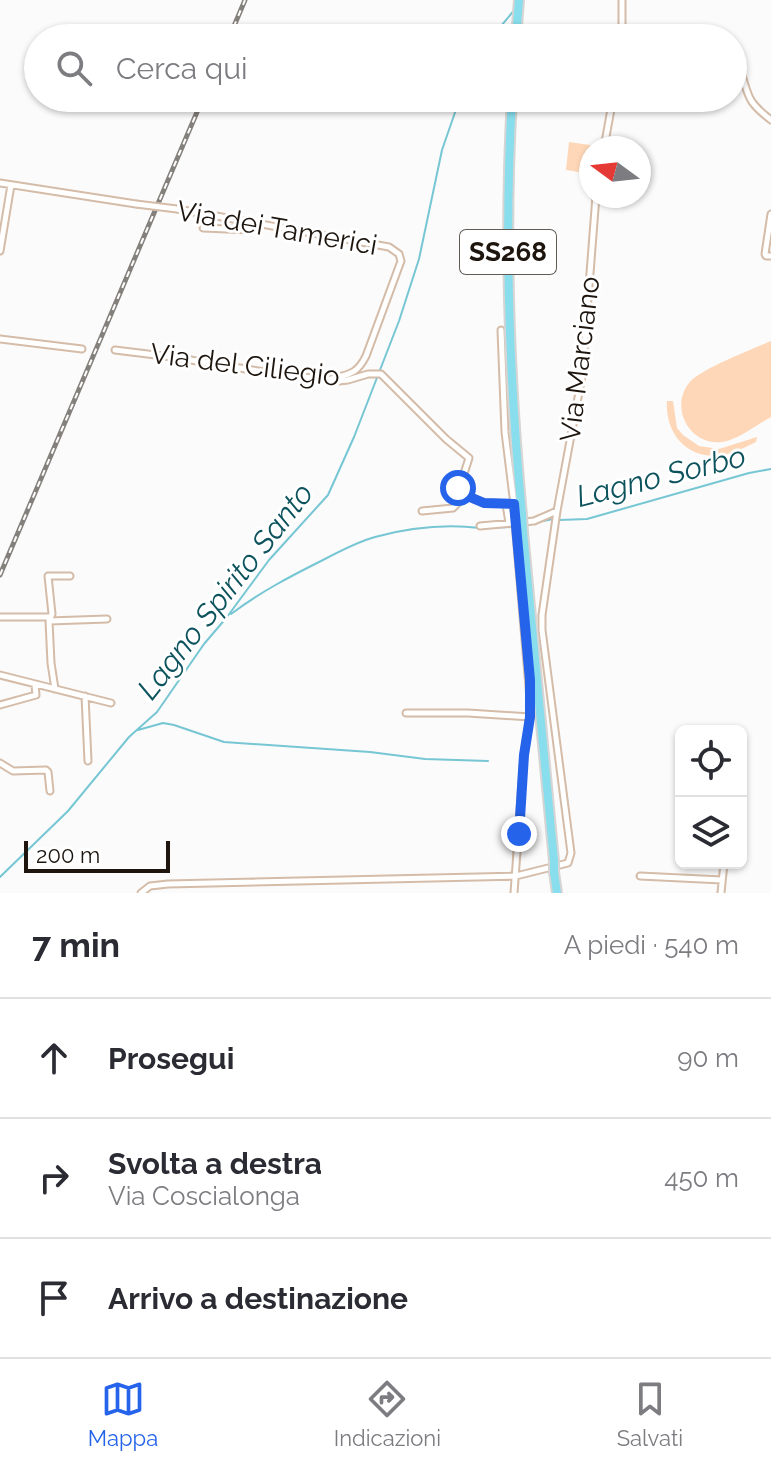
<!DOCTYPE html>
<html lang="it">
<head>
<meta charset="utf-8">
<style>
  :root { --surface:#fff; --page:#f7f7f7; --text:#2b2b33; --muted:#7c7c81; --line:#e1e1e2; --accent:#2563eb }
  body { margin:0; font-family:Raleway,sans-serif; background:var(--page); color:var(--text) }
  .controls { position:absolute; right:24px; bottom:24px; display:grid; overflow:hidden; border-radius:12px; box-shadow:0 2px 6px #0004 }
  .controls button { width:72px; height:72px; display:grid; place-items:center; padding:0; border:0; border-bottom:2px solid var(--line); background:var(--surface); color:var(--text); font:40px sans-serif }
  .compass { position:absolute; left:579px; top:136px; width:72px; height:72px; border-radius:50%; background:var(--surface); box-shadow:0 2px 6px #0004; rotate:285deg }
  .scale { position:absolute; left:24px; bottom:20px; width:146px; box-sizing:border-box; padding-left:8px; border:4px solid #1d150e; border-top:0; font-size:22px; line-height:28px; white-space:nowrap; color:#1d150e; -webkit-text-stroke:6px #fff; paint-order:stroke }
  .stop { position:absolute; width:24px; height:24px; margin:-18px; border:6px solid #2563eb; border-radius:50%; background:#fff }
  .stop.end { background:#2563eb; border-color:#fff; box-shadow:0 2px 8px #0008 }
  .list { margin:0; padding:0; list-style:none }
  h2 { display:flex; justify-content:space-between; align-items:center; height:104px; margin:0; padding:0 32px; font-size:34px }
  h2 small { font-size:26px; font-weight:400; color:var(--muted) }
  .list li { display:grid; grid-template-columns:52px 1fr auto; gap:24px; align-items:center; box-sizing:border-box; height:120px; padding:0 32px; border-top:2px solid var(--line) }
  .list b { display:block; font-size:30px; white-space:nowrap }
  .list p { margin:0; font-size:26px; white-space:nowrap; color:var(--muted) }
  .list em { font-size:26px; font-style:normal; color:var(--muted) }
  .icon { flex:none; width:44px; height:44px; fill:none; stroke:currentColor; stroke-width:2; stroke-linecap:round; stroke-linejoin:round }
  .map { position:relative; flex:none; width:771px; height:893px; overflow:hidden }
  .search { position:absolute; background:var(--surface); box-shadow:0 2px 6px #0004; left:24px; right:24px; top:24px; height:88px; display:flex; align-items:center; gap:20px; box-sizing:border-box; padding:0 28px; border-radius:44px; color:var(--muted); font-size:30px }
  .sheet { height:464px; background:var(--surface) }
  nav { display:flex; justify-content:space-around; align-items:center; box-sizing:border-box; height:112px; border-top:2px solid var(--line); background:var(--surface); font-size:22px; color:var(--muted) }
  nav a { display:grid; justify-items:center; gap:4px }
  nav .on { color:var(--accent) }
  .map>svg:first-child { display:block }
</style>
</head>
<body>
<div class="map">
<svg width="771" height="893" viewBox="0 0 771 893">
  <rect width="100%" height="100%" fill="#fbfbfb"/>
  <path fill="#fdd7b7" d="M569,142L597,146V148H591V174L566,170Z
    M771,341V417C756,425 738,440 722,442C690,446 669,408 689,383C700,369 753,349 771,341Z
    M667,401H673L677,428L683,435L699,446L719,449L757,437L756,442C744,448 728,456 714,456C683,456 665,430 667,401Z"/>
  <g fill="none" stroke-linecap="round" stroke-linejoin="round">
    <path stroke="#76c6d4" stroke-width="2" d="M491,38L516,8
      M559,520L587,519L749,473L771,469
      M538,522L553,519
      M487,528L512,527
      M231,614C260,592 291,576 323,560C340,551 357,542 375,537C408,528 446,524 480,528
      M138,730L163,723L174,725L224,742L370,752L425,759L488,761
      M0,877L68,811L129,737L157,712L204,644L227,617L269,560L328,495L354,437L399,321L419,259L442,150L460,98"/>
    <defs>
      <path id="minor" d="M622,0V38
        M733,66L739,67C750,96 744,99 771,120
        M604,148L613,98
        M0,183L136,204
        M177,209L389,247L399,254L401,261L366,356C357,374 350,374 331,379
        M771,214L765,254L766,256H771
        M203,228L251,230L258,224
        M0,251L11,185
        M501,330L505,432L515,513
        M0,339L82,349
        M115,350L172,357L277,374L339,381L348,380L368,374H381L446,439L469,458L458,492L484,503L514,504
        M506,504L509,523
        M422,511L453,508L457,504L463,494
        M480,526L534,521L557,511
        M0,617H50
        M49,621L107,619
        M0,675L111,703
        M55,689L51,663L49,621L52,614L48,576H70
        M85,696L88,761
        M0,705L36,695L35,685
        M406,713H468L530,717
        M0,763L13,771L46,770L48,772L50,791
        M640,876L722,880
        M141,893L150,886L168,884L516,876L568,863L571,853L542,630V615L557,511L582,376L596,196
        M514,893L524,755L530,717V699L516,533
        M721,893L724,863"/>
      <path id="trunk" d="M516,38L519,0
        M512,98C504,237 509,376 522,515
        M523,532L554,861
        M554,872L557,893"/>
    </defs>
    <use href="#minor" stroke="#d4bca8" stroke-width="9"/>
    <use href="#trunk" stroke="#d6d5d4" stroke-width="12"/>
    <use href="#minor" stroke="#fff" stroke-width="5"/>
    <use href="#trunk" stroke="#88deec" stroke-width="8"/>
    <defs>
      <path id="rail" d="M229,38L245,0
        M0,575L203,98"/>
    </defs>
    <use href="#rail" stroke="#84807c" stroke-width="5"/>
    <use href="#rail" stroke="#fff" stroke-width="2" stroke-dasharray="6" stroke-linecap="butt"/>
    <defs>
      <path id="minor-bridge" d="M136,204L177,209
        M515,513L516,533"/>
      <path id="trunk-bridge" d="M522,515L523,532
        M554,861V872"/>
    </defs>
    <use href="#minor-bridge" stroke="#d4bca8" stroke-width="9" stroke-linecap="butt"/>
    <use href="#trunk-bridge" stroke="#d6d5d4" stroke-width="12" stroke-linecap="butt"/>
    <use href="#minor-bridge" stroke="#fff" stroke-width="5"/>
    <use href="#trunk-bridge" stroke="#88deec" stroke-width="8"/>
  </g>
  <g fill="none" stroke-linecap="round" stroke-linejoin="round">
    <path stroke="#2563eb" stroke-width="10" d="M458,488V492L484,503L514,504L530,680V717L524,755L519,834"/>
  </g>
  <g text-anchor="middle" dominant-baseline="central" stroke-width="6" stroke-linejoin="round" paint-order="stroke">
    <rect fill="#fff" stroke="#615b56" stroke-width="2" x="460" y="230" width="96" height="44" rx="6"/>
    <g font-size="26" font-weight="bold" fill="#1d150e">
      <text x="508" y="252">SS268</text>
    </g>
    <g font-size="28" fill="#1d150e" stroke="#fff">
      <text transform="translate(277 228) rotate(10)">Via dei Tamerici</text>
      <text transform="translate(580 359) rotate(-83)">Via Marciano</text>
      <text transform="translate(245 365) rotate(7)">Via del Ciliegio</text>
    </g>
    <g font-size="30" font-style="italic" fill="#0d535d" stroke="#fff">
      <text transform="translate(661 476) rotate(-14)">Lagno Sorbo</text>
      <text transform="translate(225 591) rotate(-52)">Lagno Spirito Santo</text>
    </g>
  </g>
</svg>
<div class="controls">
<button><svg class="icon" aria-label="locate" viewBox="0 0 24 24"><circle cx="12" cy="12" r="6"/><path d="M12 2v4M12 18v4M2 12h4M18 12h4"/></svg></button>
<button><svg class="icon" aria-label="layers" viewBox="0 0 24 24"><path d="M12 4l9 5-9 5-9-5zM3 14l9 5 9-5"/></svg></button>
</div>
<svg class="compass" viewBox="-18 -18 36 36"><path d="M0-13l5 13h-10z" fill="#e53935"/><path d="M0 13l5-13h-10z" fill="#7c7c81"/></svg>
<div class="scale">200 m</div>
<div class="stop" style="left:458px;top:488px"></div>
<div class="stop end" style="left:519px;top:834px"></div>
<div class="search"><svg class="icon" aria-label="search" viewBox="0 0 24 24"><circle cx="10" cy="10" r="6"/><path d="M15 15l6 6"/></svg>Cerca qui</div>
</div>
<section class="sheet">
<h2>7 min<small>A piedi · 540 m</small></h2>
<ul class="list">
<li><svg class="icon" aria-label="ahead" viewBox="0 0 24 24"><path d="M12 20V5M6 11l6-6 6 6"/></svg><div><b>Prosegui</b></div><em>90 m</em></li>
<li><svg class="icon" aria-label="right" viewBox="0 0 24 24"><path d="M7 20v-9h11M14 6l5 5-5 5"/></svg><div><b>Svolta a destra</b><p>Via Coscialonga</p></div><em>450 m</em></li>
<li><svg class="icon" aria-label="arrive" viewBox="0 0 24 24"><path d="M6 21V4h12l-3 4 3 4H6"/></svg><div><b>Arrivo a destinazione</b></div></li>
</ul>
</section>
<nav>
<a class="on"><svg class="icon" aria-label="map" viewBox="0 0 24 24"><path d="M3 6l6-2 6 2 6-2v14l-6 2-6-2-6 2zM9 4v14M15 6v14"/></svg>Mappa</a>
<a><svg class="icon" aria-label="directions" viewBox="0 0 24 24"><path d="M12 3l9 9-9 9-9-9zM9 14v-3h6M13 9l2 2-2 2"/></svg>Indicazioni</a>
<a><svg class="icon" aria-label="saved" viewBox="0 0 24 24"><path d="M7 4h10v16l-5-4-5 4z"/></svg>Salvati</a>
</nav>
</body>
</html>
